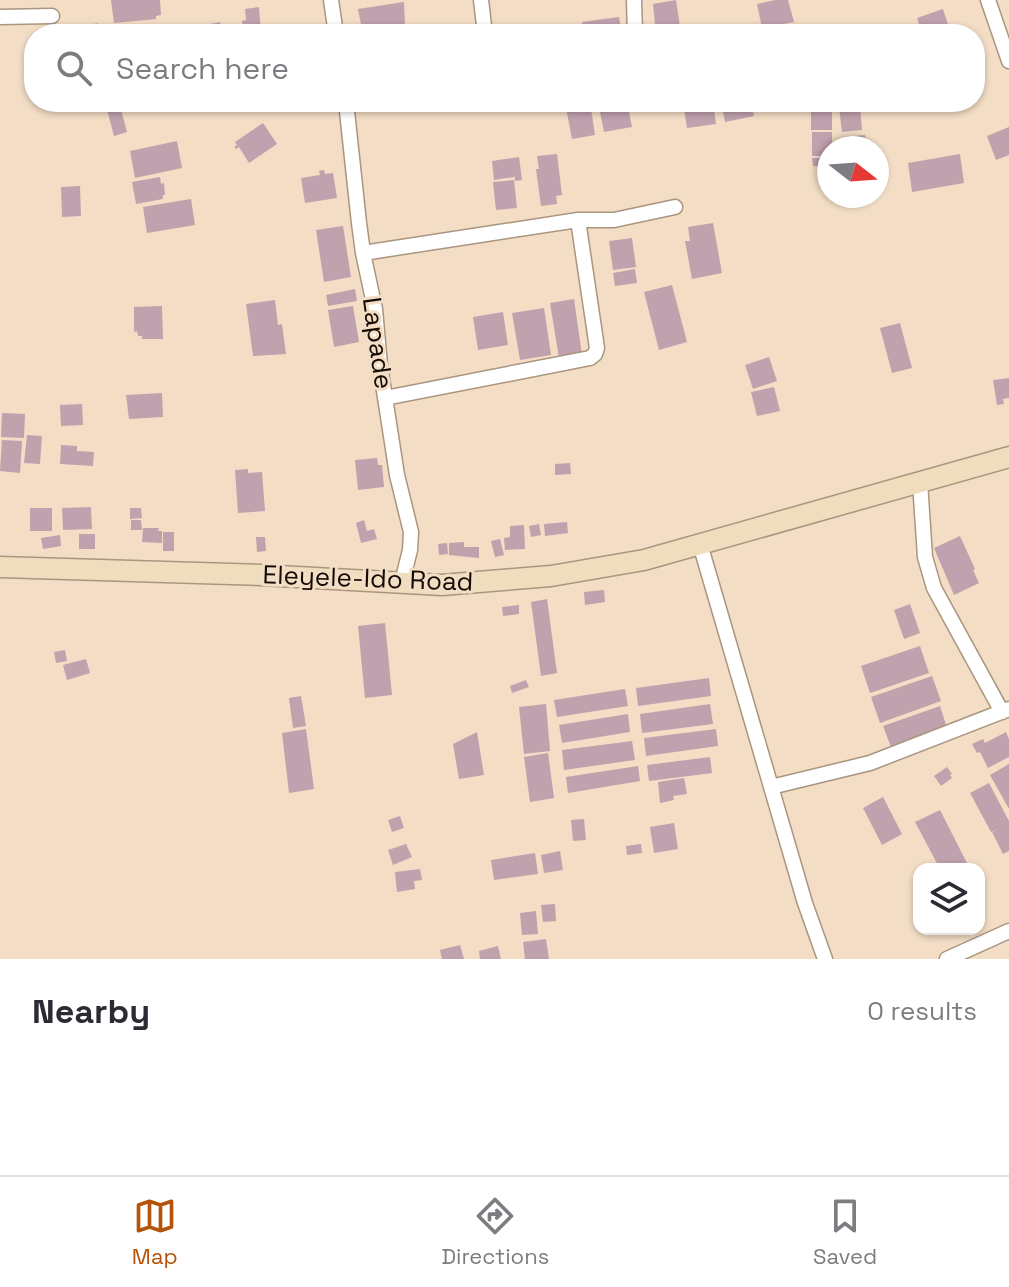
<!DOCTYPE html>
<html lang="en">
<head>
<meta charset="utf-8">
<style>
  :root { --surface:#fff; --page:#f2f2f3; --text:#2b2b33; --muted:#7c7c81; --line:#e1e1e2; --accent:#b45309 }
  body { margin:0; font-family:"Space Grotesk",sans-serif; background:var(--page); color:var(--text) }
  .controls { position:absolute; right:24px; bottom:24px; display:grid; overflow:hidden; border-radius:16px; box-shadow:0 2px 6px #0004 }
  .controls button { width:72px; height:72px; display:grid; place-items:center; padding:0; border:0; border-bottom:2px solid var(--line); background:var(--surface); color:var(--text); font:40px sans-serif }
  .compass { position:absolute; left:817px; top:136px; width:72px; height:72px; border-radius:50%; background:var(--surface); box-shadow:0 2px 6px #0004; rotate:107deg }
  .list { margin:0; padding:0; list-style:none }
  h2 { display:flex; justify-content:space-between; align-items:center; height:104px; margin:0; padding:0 32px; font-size:34px }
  h2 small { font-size:26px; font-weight:400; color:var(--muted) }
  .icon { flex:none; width:44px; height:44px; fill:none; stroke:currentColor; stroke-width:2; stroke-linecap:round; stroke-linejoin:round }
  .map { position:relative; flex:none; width:1009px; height:959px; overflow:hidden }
  .search { position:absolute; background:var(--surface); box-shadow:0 2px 6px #0004; left:24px; right:24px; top:24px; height:88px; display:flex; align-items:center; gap:20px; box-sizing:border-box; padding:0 28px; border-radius:32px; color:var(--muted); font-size:30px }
  .sheet { height:216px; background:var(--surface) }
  nav { display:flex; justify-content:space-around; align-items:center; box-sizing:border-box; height:112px; border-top:2px solid var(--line); background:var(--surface); font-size:22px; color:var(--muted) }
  nav a { display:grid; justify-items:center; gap:4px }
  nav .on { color:var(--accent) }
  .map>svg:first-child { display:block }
</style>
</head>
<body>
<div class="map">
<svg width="1009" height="959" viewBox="0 0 1009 959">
  <rect width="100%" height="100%" fill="#f3ddc5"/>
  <path fill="#c0a1ae" d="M111,0H160L161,15L156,16V19L114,23Z
    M676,0L681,34H656L653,4Z
    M775,0H788L794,22L762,28L757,4Z
    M404,2L405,26L364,33L363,30H362L358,9Z
    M259,7L261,34H243L242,21L246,20L245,9Z
    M943,9L951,34H922L917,18Z
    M619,17L622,34H584L582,22Z
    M220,22L222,34H201L200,26Z
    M97,23L100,34H84L83,28Z
    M105,102H119L127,132L114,136Z
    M565,102H590L595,135L572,139Z
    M683,102H713L716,124L687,128Z
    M721,102H751L754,116L725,122Z
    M860,105L862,130L842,132L839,107Z
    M811,106H832V130H811Z
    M628,107L632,127L604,132L600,112Z
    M263,123L277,144L249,163L239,147L236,149L234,147L237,145L235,142Z
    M1009,127V155L996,160L987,136Z
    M812,132H832V148H829V156H812Z
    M865,135L866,148H844L843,137Z
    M177,141L182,168L135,178L130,151Z
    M557,154L562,195L556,196L557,204L541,206L536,169H539L537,156Z
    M960,154L964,183L912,192L908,163Z
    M519,157L522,180L515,181L514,173V177L494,180L492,161Z
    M812,158H829V177H817V166H813Z
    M324,170L325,174L333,173L337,198L305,203L301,178L320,175L319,171Z
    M160,177L161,184L164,183L165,195H163V199L136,204L132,182Z
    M514,180L517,208L496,210L493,182Z
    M80,186L81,216L62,217L61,187Z
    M191,199L195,225L147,233L143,207Z
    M713,223L722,273L692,279L685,241H690L688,227Z
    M343,226L351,277L324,282L316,230Z
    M632,238L636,267L613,270L609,241Z
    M635,269L637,283L615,286L613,273Z
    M672,285L687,342L659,350L644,292Z
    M355,289L357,301L328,306L326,295Z
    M574,299L582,355L559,358L550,303Z
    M275,300L278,325L282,324L286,354L253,356L246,304Z
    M162,306L163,339H142V336H138L137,331L134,332V307Z
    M353,306L359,342L334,347L328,310Z
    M544,308L551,355L520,360L512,313Z
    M503,312L508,345L478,350L473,317Z
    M900,323L912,368L892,373L880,328Z
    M769,357L777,381L753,389L745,365Z
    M1009,378V398L1003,399L1004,404L997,405L993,380Z
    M774,387L780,411L757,416L751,392Z
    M162,393L163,417L129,419L126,395Z
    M82,404L83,425L61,426L60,405Z
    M2,413L25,414L24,438L1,437Z
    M27,435L42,436L40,464L24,463Z
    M2,440L22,441L20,473L0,471Z
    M61,445L77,446V451L94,452L93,466L60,464Z
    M377,458L378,465H382L384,487L358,490L355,460Z
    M570,463L571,474L555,475V464Z
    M248,469V473L262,472L265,511L238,513L235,470Z
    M91,507L92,529L63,530L62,508Z
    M30,508H52V531H30Z
    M130,508H141L142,518L130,519Z
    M131,520H141L142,530H131Z
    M364,520L367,531L374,529L377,539L361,543L356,523Z
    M567,522L568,533L545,536L544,524Z
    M539,524L541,535L531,537L529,526Z
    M524,525L525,549L505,550L504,538L510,537V526Z
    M143,528H159L158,531H162V543L142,542Z
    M163,532H174V551H163Z
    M79,534H95V549H79Z
    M60,535L61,546L43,549L41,538Z
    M960,536L975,569L973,570L979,583L954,595L934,548Z
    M256,537H265L266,551L257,552Z
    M500,539L504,555L495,557L491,541Z
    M464,542V547H479V558L449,555V543Z
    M447,543L448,554L439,555L438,544Z
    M604,590L605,602L585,605L584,592Z
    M547,599L557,673L541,676L531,602Z
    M910,604L920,633L904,639L894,610Z
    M519,605V614L503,616L502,607Z
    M385,623L392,695L365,698L358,626Z
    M920,646L929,673L870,693L861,666Z
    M65,650L67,661L56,663L54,652Z
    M86,659L90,673L67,680L63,665Z
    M932,676L941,701L880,723L871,697Z
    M709,678L711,696L638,706L636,688Z
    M526,680L529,687L512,693L510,686Z
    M625,689L628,706L557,717L554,700Z
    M301,696L306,726L293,728L289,698Z
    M546,704L550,751L524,754L519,707Z
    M710,704L713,724L642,733L640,714Z
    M940,706L947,728L891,747L883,726Z
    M628,714L630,732L562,743L559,725Z
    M306,729L314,789L289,793L282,733Z
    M716,729L718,746L646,756L644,738Z
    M477,732L484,775L459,779L453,744Z
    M1006,732L1009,739V757L988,768L980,752L977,753L972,744L983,739L985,743Z
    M632,741L635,760L564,770L562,750Z
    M548,753L554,798L530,802L524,757Z
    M710,757L712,773L649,781L647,765Z
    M1009,764V809L990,775Z
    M638,766L640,781L568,793L566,777Z
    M947,767L952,774L950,775L952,778L941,786L934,776Z
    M684,778L687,794L673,796L674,800L660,803L658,782Z
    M989,783L1009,821V851L1003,854L992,832L1000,828L991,832L970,793Z
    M883,797L902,834L882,845L863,808Z
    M940,810L970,869H940L915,822Z
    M400,816L404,828L392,832L388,820Z
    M584,819L586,840L573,841L571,820Z
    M674,823L678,849L654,853L650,827Z
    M406,844L412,857L393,865L388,850Z
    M641,844L642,853L627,855L626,846Z
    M560,851L563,870L544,873L541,855Z
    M535,853L538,874L494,880L491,860Z
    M420,869L422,880L414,881L415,889L397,892L395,872Z
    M555,904L556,921L543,922L541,905Z
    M536,911L538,934L522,935L520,913Z
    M546,939L549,959H525L523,942Z
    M460,945L464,959H442L440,950Z
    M498,946L501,959H480L479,951Z"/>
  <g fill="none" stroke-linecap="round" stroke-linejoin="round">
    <defs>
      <path id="minor" d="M331,0L336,34
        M481,0L485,34
        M634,0L635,34
        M988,0L1009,61
        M0,17L52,16
        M346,102L359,223L363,253L375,309L380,365L397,475L411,532L410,550L402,582
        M363,253L578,220H614L675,207
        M385,398L590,358L595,354L597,348L578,220
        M920,482L925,557L934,588L1002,712
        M700,544L805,903L825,959
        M771,787L870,763L1009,709
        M947,959L1009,931"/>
      <path id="secondary" d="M0,567L261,575L442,585L551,576L644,560L1009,457"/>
    </defs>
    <use href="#minor" stroke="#aa957f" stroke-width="17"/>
    <use href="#secondary" stroke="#aa957f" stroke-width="23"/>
    <use href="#minor" stroke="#fff" stroke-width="14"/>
    <use href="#secondary" stroke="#efddbd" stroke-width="20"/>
  </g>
  <g text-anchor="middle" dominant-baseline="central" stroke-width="6" stroke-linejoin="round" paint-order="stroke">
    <g font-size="26" fill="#130b04" stroke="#f3ddc5">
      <text transform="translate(378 343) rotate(82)">Lapade</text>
      <text transform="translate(368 578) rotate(2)">Eleyele-Ido Road</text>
    </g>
  </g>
</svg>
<div class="controls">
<button><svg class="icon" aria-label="layers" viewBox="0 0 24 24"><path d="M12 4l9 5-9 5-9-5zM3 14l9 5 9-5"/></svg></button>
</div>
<svg class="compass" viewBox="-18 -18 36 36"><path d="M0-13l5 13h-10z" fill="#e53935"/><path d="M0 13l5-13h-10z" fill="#7c7c81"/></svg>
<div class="search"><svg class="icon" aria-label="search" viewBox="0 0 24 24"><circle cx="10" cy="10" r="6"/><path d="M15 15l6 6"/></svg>Search here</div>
</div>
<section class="sheet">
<h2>Nearby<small>0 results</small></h2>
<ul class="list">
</ul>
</section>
<nav>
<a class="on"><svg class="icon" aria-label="map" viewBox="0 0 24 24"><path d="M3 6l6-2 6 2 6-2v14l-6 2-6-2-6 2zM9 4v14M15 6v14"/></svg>Map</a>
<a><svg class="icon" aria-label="directions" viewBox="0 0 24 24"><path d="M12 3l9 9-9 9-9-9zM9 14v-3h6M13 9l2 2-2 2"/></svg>Directions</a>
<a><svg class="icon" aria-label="saved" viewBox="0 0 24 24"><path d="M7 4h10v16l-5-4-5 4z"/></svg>Saved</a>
</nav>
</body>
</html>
